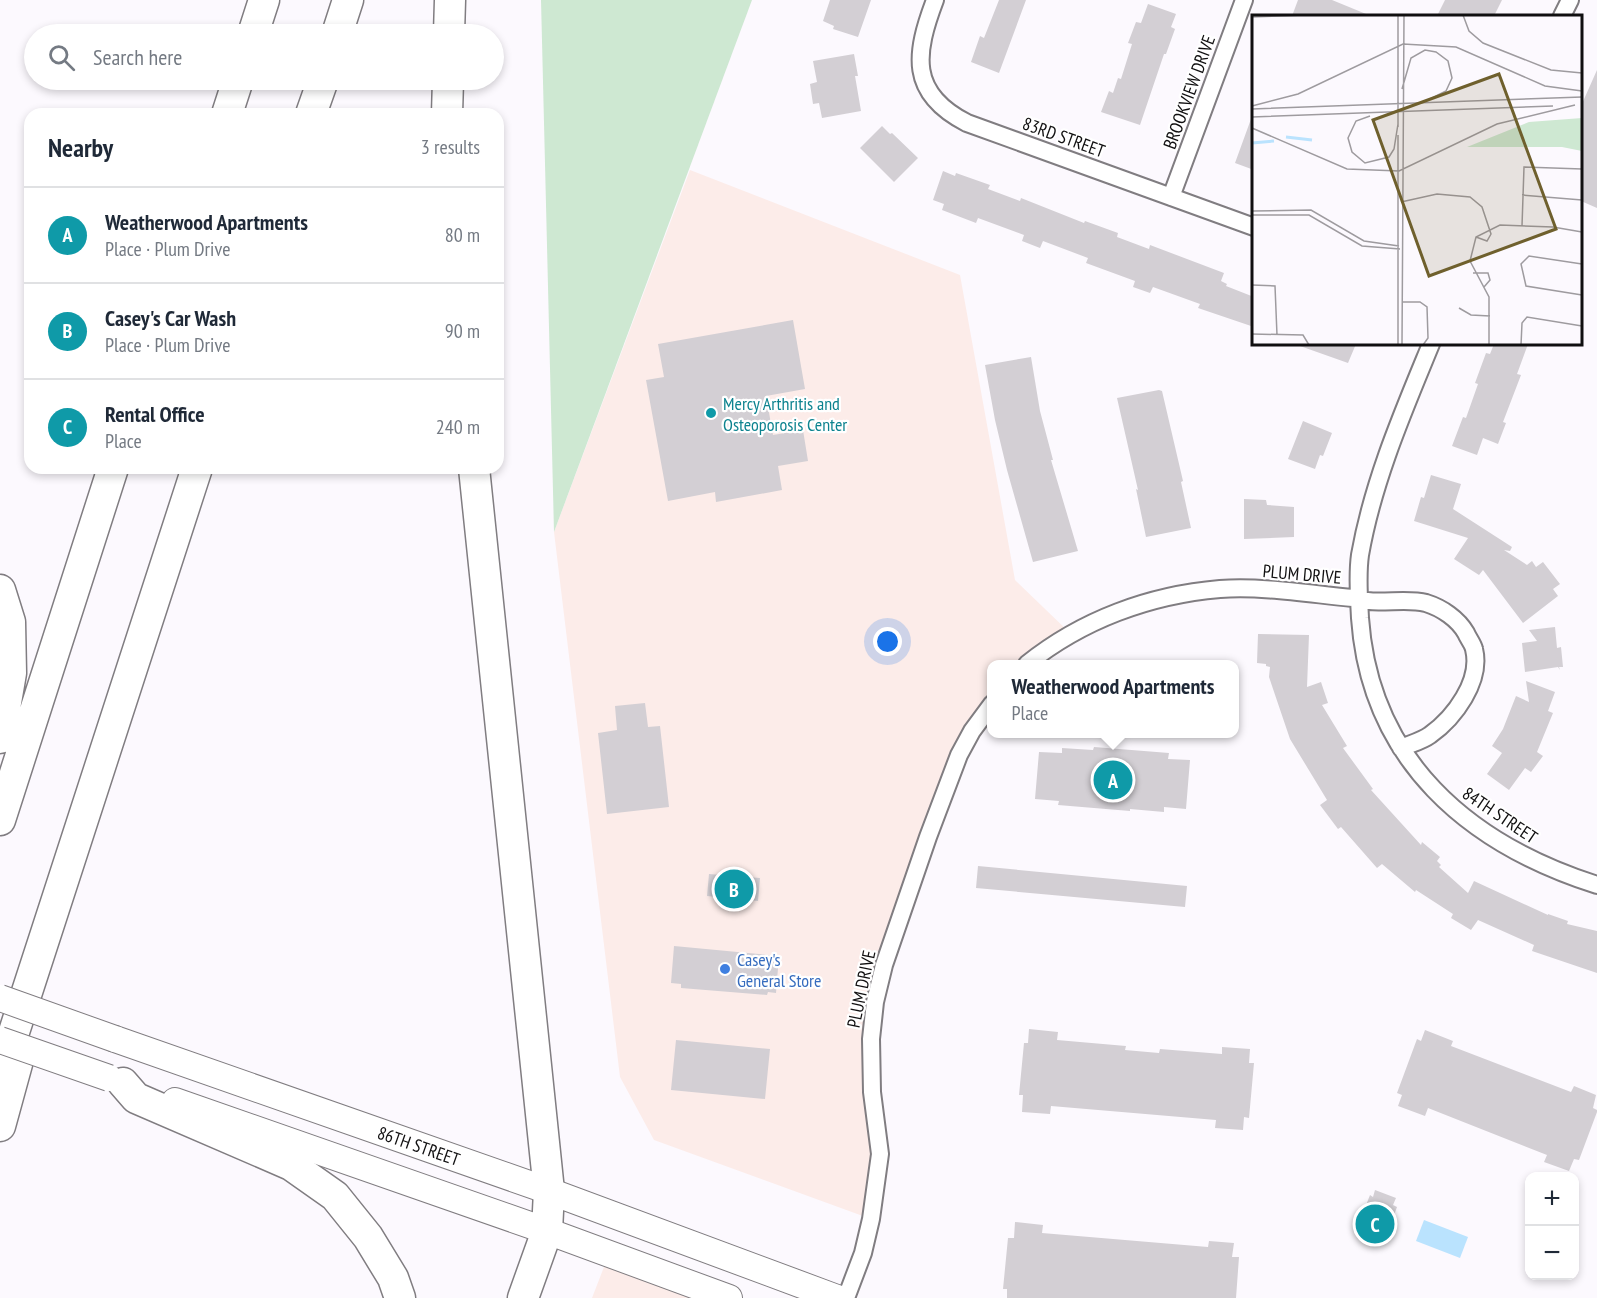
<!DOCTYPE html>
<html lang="en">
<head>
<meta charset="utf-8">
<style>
  :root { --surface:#fff; --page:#f2f2f3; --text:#1f2937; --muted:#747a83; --line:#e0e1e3; --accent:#2563eb }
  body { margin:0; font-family:"PT Sans Narrow",sans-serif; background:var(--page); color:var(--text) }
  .controls { position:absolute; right:18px; bottom:18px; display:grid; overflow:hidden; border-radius:12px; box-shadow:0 3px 9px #0003 }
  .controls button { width:54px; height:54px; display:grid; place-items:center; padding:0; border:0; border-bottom:2px solid var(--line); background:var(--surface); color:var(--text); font:30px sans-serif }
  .you { position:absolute; left:888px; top:642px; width:21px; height:21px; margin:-15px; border:4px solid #fff; border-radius:50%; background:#1a73e8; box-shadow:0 0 0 9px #1a73e833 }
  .badge { display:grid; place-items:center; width:39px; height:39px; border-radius:50%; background:var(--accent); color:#fff; font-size:20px; font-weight:700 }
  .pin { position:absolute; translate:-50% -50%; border:3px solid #fff; box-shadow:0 2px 6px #0006 }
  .popup { position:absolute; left:987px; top:660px; width:252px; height:78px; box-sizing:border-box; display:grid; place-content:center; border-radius:12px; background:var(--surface); filter:drop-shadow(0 2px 4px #0005); font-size:20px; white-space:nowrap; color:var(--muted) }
  .popup b { font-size:22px; color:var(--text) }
  .popup::after { content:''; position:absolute; left:50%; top:100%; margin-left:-12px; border:12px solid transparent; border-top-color:var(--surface) }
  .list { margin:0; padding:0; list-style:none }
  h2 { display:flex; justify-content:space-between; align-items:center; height:78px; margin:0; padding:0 24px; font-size:26px }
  h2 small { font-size:20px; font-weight:400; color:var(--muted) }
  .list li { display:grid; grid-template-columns:39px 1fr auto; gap:18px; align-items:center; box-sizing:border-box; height:96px; padding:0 24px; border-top:2px solid var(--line) }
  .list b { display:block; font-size:22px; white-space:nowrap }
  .list p { margin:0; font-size:20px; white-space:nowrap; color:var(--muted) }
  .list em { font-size:20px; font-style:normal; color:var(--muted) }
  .icon { flex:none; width:33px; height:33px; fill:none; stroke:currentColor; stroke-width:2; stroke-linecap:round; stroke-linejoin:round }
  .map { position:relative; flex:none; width:1597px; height:1298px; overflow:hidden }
  .search { position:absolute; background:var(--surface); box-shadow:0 3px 9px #0003; left:24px; top:24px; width:480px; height:66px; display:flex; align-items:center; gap:15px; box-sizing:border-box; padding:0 21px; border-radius:33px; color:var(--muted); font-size:22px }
  .panel { position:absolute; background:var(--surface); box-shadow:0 3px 9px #0003; left:24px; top:108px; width:480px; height:366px; border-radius:18px }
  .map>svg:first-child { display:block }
</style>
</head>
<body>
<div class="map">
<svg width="1597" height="1298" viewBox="0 0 1597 1298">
  <rect width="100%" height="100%" fill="#fcf9fe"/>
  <path fill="#fcece9" d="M690,170L960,275L1015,580L1071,634L1027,664H992L991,704L972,731L884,965L872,1092L871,1219L654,1140L620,1077L554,532Z
    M609,1254L729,1298H592Z"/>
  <path fill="#cee8d2" d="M541,0H752L554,532Z"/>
  <path fill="#bae3fe" d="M1424,1220L1468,1237L1460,1258L1416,1241Z"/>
  <path fill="#d3cfd4" d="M830,0H871L858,37L833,29L834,26L823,21Z
    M999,0H1026L999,73L971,62L980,36L984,38Z
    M1298,0H1332L1371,16H1292Z
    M1445,0H1502L1494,16H1437Z
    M1148,4L1176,14L1171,27L1175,29L1166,54H1164L1140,125L1101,112L1109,91L1113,93L1118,78L1121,79L1132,44L1128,43L1136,22L1141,23Z
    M854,54L858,76H855L861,111L822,118L819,103L813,104L810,84L817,82L813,61Z
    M1597,70V208L1581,201V106Z
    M1251,119H1254V170L1235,163Z
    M882,126L890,134L892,133L918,158L894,182L860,148Z
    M943,171L955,176L956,173L990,185L988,189L1020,201L1021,198L1084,223L1085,221L1118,233L1117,237L1149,249L1150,245L1224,273L1221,281L1227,284L1226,286L1254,297V327L1198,308L1200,304L1153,287L1150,293L1133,287L1135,281L1086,263L1088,258L1043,241L1040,248L1022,241L1024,235L978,218L976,223L942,210L944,204L933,200Z
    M793,320L805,389L766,396L773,435L803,430L808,461L778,466L782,490L716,502L715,492L668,501L646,380L664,377L658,344Z
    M1301,344H1356L1348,363L1300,346Z
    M1494,344H1528L1517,374L1521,375L1503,422L1506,423L1498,444L1483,438L1477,455L1452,446L1463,417L1466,418L1478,384L1475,383L1486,353L1490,354Z
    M1031,357L1040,411L1053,460H1051L1078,551L1033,562L1007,470L995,420L985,365Z
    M1159,390L1162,391L1183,481L1181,482L1191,528L1146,537L1136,489L1138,490L1117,398Z
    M1303,421L1332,433L1323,456L1320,455L1315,469L1288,459Z
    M1431,475L1461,484L1453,509L1512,547L1510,551L1504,550L1527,565L1532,561L1536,567L1543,562L1560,584L1553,589L1558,596L1523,623L1483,570L1479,575L1454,559L1468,538L1414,521L1421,497L1424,498Z
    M1244,499L1266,500L1267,505L1294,507V537L1244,539Z
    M1555,627L1557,648L1561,647L1563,667H1559L1560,670L1558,667L1525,672L1522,643L1537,641L1529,630Z
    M1258,634L1309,635L1307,687L1321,682L1328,703L1322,705L1347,746L1343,748L1373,789L1371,790L1421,845L1422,842L1440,857L1437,861L1441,865L1439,867L1468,893L1474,881L1548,915V914L1568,921L1567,924L1597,931V973L1532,951L1534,945L1478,920L1471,930L1451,918L1453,914L1416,890L1415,892L1382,864L1377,868L1341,827L1338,829L1320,805L1327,800L1290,739L1269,677L1270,667L1266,666V664L1257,663Z
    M1526,681L1555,692L1548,711L1553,713L1537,752L1543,756L1531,772L1525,768L1509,790L1487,774L1502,753L1492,746L1503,729L1516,696L1529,702Z
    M645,703L648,727L660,726L669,807L607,814L598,733L617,730L615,706Z
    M1094,747L1169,753L1168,759L1190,760L1186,809L1164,807V812L1130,809V811L1058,805L1059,801L1035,799L1039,752L1062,753V748L1093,750Z
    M978,866L1187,886L1185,907L976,888Z
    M709,874L760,878L758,901L707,896Z
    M674,946L779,956L776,993L768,992L767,995L681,988V984L671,983Z
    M1029,1029L1058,1032L1057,1040L1126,1046L1125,1050L1159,1053L1160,1049L1222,1054V1047L1250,1049L1249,1063H1254L1249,1118L1244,1117L1243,1130L1215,1128L1216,1120L1051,1106L1050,1114L1022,1112L1023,1095H1019L1024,1043H1028Z
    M1425,1030L1453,1041L1451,1046L1571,1092L1574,1086L1596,1095L1593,1108L1597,1110V1112L1579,1160L1574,1159L1569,1171L1544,1162L1547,1155L1428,1108L1425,1116L1398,1106L1402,1095L1397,1093L1417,1039L1421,1041Z
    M676,1040L770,1049L765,1099L671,1090Z
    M1375,1190L1396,1198L1393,1205L1397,1207L1385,1239L1381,1238L1378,1246L1358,1238L1360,1232L1356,1231L1370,1195L1373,1197Z
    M1015,1222L1043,1225L1042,1233L1208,1247L1209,1241L1234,1243L1232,1257H1239L1236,1298H1007V1289H1003L1008,1238H1014Z"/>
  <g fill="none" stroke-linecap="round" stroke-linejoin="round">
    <defs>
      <path id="street" d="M935,0C915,53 908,93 967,123L1254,227
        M1562,16L1570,0
        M1171,197L1244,0
        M1431,344C1403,412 1373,481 1360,555C1357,576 1359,597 1360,618C1370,760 1468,844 1597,885
        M1027,664C1082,620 1149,595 1220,589C1264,586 1310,594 1353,598C1377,606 1404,597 1426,603C1442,608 1458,619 1466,633C1468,638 1473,644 1474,649C1482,681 1454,718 1430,735C1422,741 1410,744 1401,748
        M846,1298L863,1253L871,1219L880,1154L872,1092L871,1039L875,1002L884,965L928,837L959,755L972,731L992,704"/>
      <g id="primary">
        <path id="s1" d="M115,1039L549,1191L837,1298"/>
        <path d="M175,1101L547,1231L729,1298"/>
      </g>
      <path id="highway" d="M253,34L264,0
        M337,34L348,0
        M449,34L450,0
        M227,114L238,80
        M311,114L323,80
        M447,114L448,80
        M474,468L549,1191L547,1231L523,1298
        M0,590L10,622L11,673L0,738
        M0,820L113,468
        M0,1075L197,468
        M123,1083L136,1098L291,1165L335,1196L368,1237L393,1278L400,1298
        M0,1126L20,1053"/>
    </defs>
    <use href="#street" stroke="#807d81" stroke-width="20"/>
    <use href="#primary" stroke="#807d81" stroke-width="28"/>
    <use href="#highway" stroke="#807d81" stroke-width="33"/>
    <use href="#street" stroke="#fff" stroke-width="16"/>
    <use href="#primary" stroke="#fff" stroke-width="26"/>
    <use href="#highway" stroke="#fff" stroke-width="30"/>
    <defs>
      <path id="primary-bridge" d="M0,998L115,1039
        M0,1040L109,1078"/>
    </defs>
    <use href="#primary-bridge" stroke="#807d81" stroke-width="28" stroke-linecap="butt"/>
    <use href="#primary-bridge" stroke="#fff" stroke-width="26"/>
  </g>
  <circle fill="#0f9aa8" stroke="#fff" stroke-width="2" cx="711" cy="413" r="6"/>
  <circle fill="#3f7fe0" stroke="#fff" stroke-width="2" cx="725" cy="969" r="6"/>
  <g text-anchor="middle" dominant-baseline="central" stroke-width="4.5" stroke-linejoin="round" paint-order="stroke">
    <g font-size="18" fill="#100f10" stroke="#fff">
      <text transform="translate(1189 92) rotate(-70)">BROOKVIEW DRIVE</text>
      <text transform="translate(1064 137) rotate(20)">83RD STREET</text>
      <text transform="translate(1302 574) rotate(5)">PLUM DRIVE</text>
      <text transform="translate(1500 815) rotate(34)">84TH STREET</text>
      <text transform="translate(861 989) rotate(-78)">PLUM DRIVE</text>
      <text stroke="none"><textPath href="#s1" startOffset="322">86TH STREET</textPath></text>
    </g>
    <g font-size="18" fill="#0d838f" stroke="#fff" text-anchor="start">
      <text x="723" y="403">Mercy Arthritis and<tspan x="723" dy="21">Osteoporosis Center</tspan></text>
    </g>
    <g font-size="18" fill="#366cbe" stroke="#fff" text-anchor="start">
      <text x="737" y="959">Casey's<tspan x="737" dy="21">General Store</tspan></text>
    </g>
  </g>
  <g transform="translate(1252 15)">
    <rect width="330" height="330" fill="#fcf9fe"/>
    <path d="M330,103V136L310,132H215L277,107Z" fill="#cee8d2"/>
    <path fill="none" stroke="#bae3fe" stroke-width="3" d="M34,122L60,125M0,128L22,126"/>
    <path fill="none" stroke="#9e9b9f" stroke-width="1.5" d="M211,0L217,16L231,28L299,55L330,58M0,2L53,0M150,74L159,43L173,35L184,37L196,46L200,63L194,76L178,84M0,91L46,79L151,29L204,32L293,71L330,76M0,94L330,82M118,101L104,106L96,123L100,137L113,148L137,142L142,134L146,109M0,102L301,91M146,112V0M0,113L95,154L147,156L245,109L323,90M270,180L330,185M149,187L185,179L218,182L230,192L239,219L235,226L224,222M0,196L59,195L112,226L147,231M0,200H57L110,231L148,234M270,211L272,152L330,154M330,249L277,241L269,249L274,271L330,280M221,258H236L238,265L232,272M0,270L23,271L25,320M151,287H168L175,292L176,323L171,330M207,293L219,300L238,301M0,319L51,320L57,330M146,330V120M150,330L152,0M237,330V282L218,246L224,222L248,210L301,212L330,217M269,330L270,308L275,302L330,311"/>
    <path fill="#6f602d" fill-opacity="0.15" stroke="#6f602d" stroke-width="3" d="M247,59L304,214L177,261L121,105Z"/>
    <rect width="330" height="330" fill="none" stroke="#100f10" stroke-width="3"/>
  </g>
</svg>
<div class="controls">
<button>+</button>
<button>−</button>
</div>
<div class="you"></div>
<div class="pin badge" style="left:1113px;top:780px;background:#0f9aa8">A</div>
<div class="popup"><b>Weatherwood Apartments</b>Place</div>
<div class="pin badge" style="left:734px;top:889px;background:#0f9aa8">B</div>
<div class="pin badge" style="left:1375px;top:1224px;background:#0f9aa8">C</div>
<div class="search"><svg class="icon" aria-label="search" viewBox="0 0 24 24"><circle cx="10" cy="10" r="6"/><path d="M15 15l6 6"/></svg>Search here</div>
<section class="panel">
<h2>Nearby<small>3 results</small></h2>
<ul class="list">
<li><span class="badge" style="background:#0f9aa8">A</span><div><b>Weatherwood Apartments</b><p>Place · Plum Drive</p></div><em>80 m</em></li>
<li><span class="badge" style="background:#0f9aa8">B</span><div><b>Casey's Car Wash</b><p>Place · Plum Drive</p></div><em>90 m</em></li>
<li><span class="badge" style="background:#0f9aa8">C</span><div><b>Rental Office</b><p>Place</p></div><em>240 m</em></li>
</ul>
</section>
</div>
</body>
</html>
